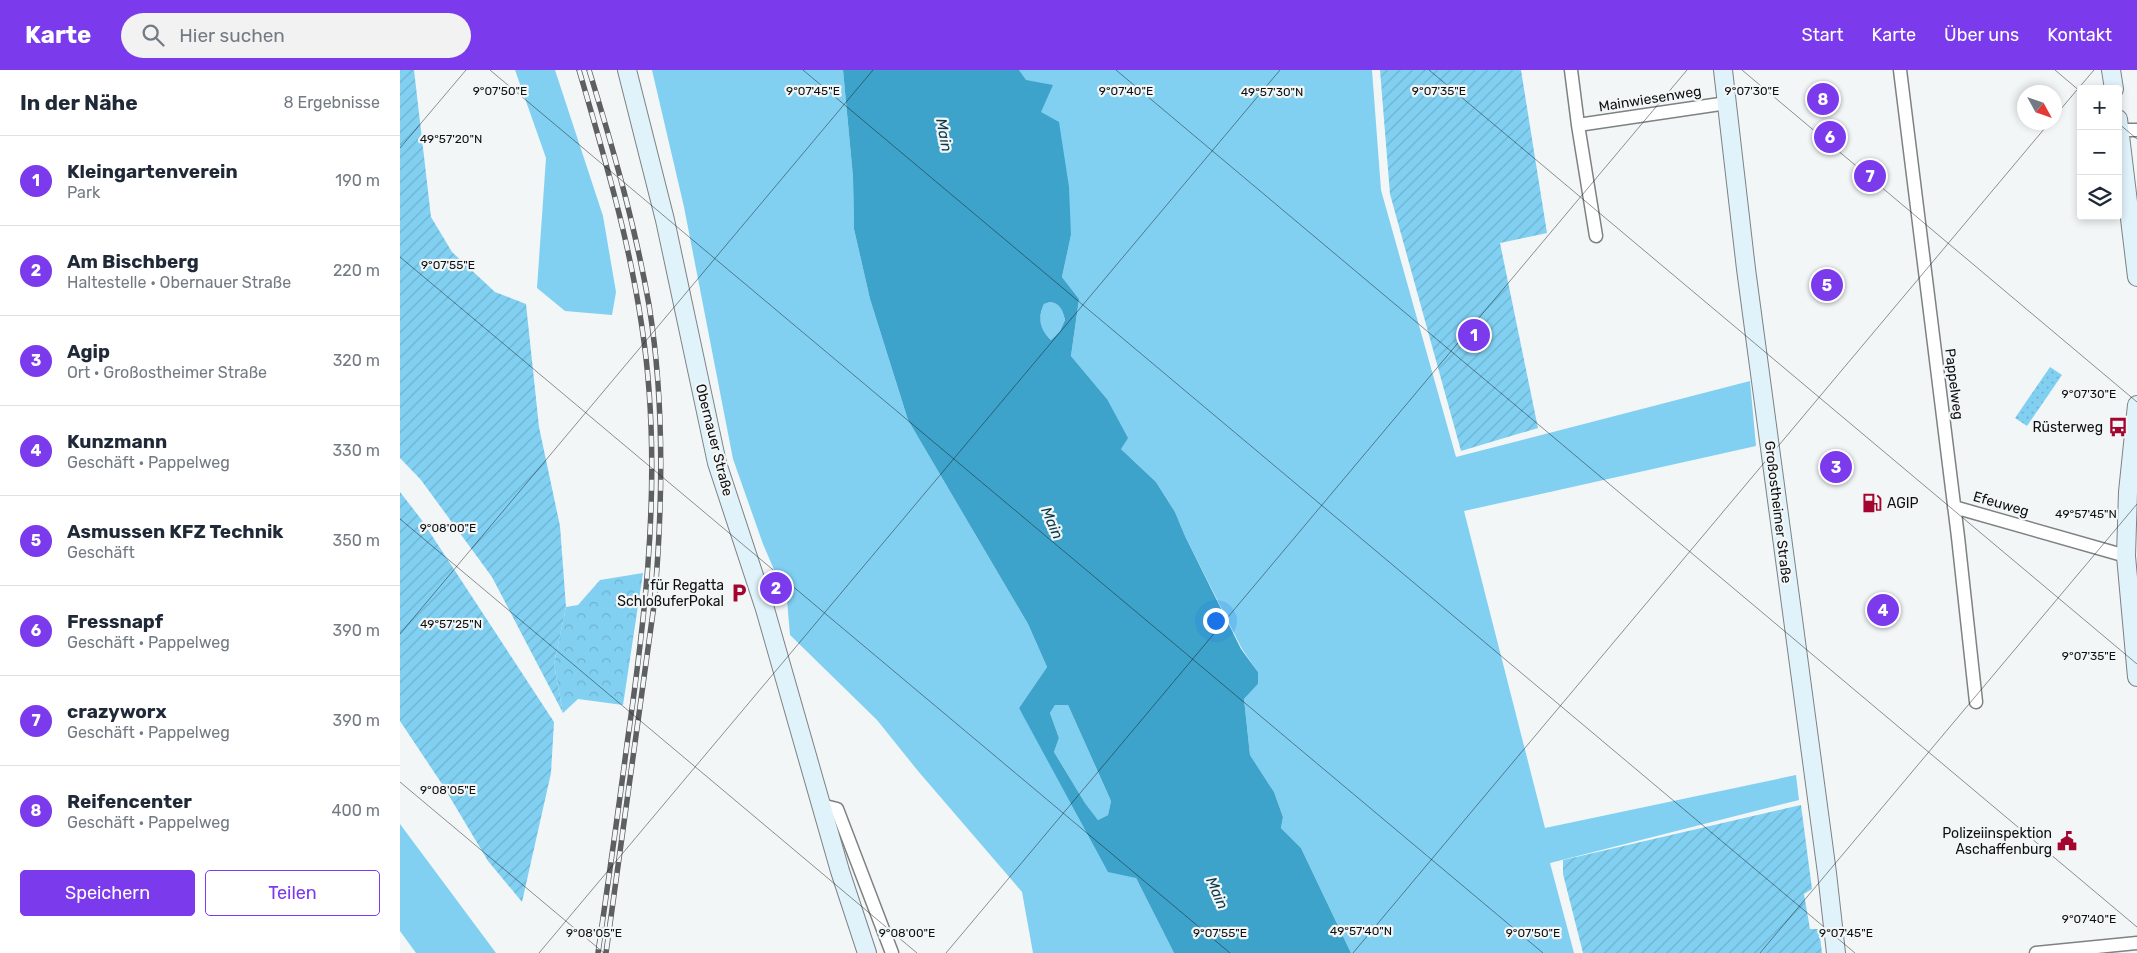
<!DOCTYPE html>
<html lang="de">
<head>
<meta charset="utf-8">
<style>
  :root { --surface:#fff; --page:#f2f2f3; --text:#1f2937; --muted:#747a83; --line:#e0e1e3; --accent:#7c3aed }
  body { margin:0; font-family:Rubik,sans-serif; background:var(--page); color:var(--text) }
  .controls { position:absolute; right:15px; top:15px; display:grid; overflow:hidden; border-radius:5px; box-shadow:0 2px 8px #0003 }
  .controls button { width:45px; height:45px; display:grid; place-items:center; padding:0; border:0; border-bottom:1px solid var(--line); background:var(--surface); color:var(--text); font:25px sans-serif }
  .compass { position:absolute; left:1617px; top:15px; width:45px; height:45px; border-radius:50%; background:var(--surface); box-shadow:0 2px 8px #0003; rotate:130deg }
  .you { position:absolute; left:815px; top:550px; width:18px; height:18px; margin:-12px; border:4px solid #fff; border-radius:50%; background:#1a73e8; box-shadow:0 0 0 8px #1a73e833 }
  .badge { display:grid; place-items:center; width:32px; height:32px; border-radius:50%; background:var(--accent); color:#fff; font-size:16px; font-weight:700 }
  .pin { position:absolute; translate:-50% -50%; border:2px solid #fff; box-shadow:0 1px 5px #0006 }
  .list { margin:0; padding:0; list-style:none }
  h2 { display:flex; justify-content:space-between; align-items:center; height:65px; margin:0; padding:0 20px; font-size:21px }
  h2 small { font-size:16px; font-weight:400; color:var(--muted) }
  .list li { display:grid; grid-template-columns:32px 1fr auto; gap:15px; align-items:center; box-sizing:border-box; height:90px; padding:0 20px; border-top:1px solid var(--line) }
  .list b { display:block; font-size:19px; white-space:nowrap }
  .list p { margin:0; font-size:16px; white-space:nowrap; color:var(--muted) }
  .list em { font-size:16px; font-style:normal; color:var(--muted) }
  .actions { display:flex; gap:10px; padding:15px 20px }
  .actions a { flex:1; padding:11px 0; border:1px solid var(--accent); border-radius:5px; text-align:center; font-size:18px; color:var(--accent) }
  .actions .main { background:var(--accent); color:#fff }
  .icon { flex:none; width:28px; height:28px; fill:none; stroke:currentColor; stroke-width:2; stroke-linecap:round; stroke-linejoin:round }
  .map { position:relative; flex:none; width:1737px; height:883px; overflow:hidden }
  header { display:flex; align-items:center; gap:30px; box-sizing:border-box; height:70px; padding:0 25px; background:var(--accent); color:#fff }
  header strong { font-size:24px }
  nav { display:flex; gap:28px; margin-inline-start:auto; font-size:18px }
  .search { width:350px; height:45px; background:var(--page); display:flex; align-items:center; gap:12px; box-sizing:border-box; padding:0 18px; border-radius:28px; color:var(--muted); font-size:19px }
  main { display:flex }
  aside { flex:1; background:var(--surface) }
  .map>svg:first-child { display:block }
</style>
</head>
<body>
<header>
<strong>Karte</strong>
<div class="search"><svg class="icon" aria-label="search" viewBox="0 0 24 24"><circle cx="10" cy="10" r="6"/><path d="M15 15l6 6"/></svg>Hier suchen</div>
<nav><a>Start</a><a>Karte</a><a>Über uns</a><a>Kontakt</a></nav>
</header>
<main>
<aside>
<h2>In der Nähe<small>8 Ergebnisse</small></h2>
<ul class="list">
<li><span class="badge">1</span><div><b>Kleingartenverein</b><p>Park</p></div><em>190 m</em></li>
<li><span class="badge">2</span><div><b>Am Bischberg</b><p>Haltestelle · Obernauer Straße</p></div><em>220 m</em></li>
<li><span class="badge">3</span><div><b>Agip</b><p>Ort · Großostheimer Straße</p></div><em>320 m</em></li>
<li><span class="badge">4</span><div><b>Kunzmann</b><p>Geschäft · Pappelweg</p></div><em>330 m</em></li>
<li><span class="badge">5</span><div><b>Asmussen KFZ Technik</b><p>Geschäft</p></div><em>350 m</em></li>
<li><span class="badge">6</span><div><b>Fressnapf</b><p>Geschäft · Pappelweg</p></div><em>390 m</em></li>
<li><span class="badge">7</span><div><b>crazyworx</b><p>Geschäft · Pappelweg</p></div><em>390 m</em></li>
<li><span class="badge">8</span><div><b>Reifencenter</b><p>Geschäft · Pappelweg</p></div><em>400 m</em></li>
</ul>
<div class="actions"><a class="main">Speichern</a><a>Teilen</a></div>
</aside>
<div class="map">
<svg width="1737" height="883" viewBox="0 0 1737 883">
  <defs>
    <pattern id="forest-crowns" width="20" height="18" patternUnits="userSpaceOnUse" patternTransform="scale(1.25)"><rect width="20" height="18" fill="#81d0f2"/><path d="M2 6a3 3 0 1 1 6 0M12 15a3 3 0 1 1 6 0" fill="none" stroke="#6eb2ce"/></pattern>
    <pattern id="park-dots" width="8" height="8" patternUnits="userSpaceOnUse" patternTransform="scale(1.25)"><rect width="8" height="8" fill="#81d0f2"/><path d="M2 2h.1M6 6h.1" fill="none" stroke="#6eb2ce" stroke-width="1.8" stroke-linecap="round"/></pattern>
    <pattern id="garden-furrows" width="10" height="10" patternUnits="userSpaceOnUse" patternTransform="scale(1.25)"><rect width="10" height="10" fill="#81d0f2"/><path d="M-1 1l2-2M0 10L10 0M9 11l2-2" fill="none" stroke="#6eb2ce"/></pattern>
  </defs>
  <rect width="100%" height="100%" fill="#f2f6f7"/>
  <path fill="#81d0f2" d="M115,0H155L203,146L216,222L212,245L165,241L137,218L146,88Z
    M252,0H443L453,107L454,159L470,229L508,350L628,554L647,597L619,638L736,808L774,883H633L622,822L518,701L477,650L390,565L387,530L363,474L333,389L284,137Z
    M619,0H972L981,120L1056,387L1350,311L1356,376L1064,441L1145,758L1396,705L1399,730L1150,793L1174,883H951L901,778L881,758L883,747L874,722L850,685L844,629L858,614V602L842,579L785,466L775,442L756,412L721,379L707,329L671,286L679,229L662,207L671,165L641,42Z
    M650,232C660,233 663,241 665,250L660,261L651,270C639,257 637,251 644,234Z
    M655,635H668L711,731L708,745L698,750L685,733L654,682L659,668L650,643Z
    M0,754L96,883H16L0,861Z"/>
  <path fill="url(#forest-crowns)" d="M243,503L223,635L178,629L163,643L154,594L166,537L178,535L200,510Z"/>
  <path fill="url(#park-dots)" d="M1650,297L1662,305L1627,356L1615,348Z"/>
  <path fill="url(#garden-furrows)" d="M0,0H14L31,147L52,182L95,222L126,234L139,357L160,456L166,537L154,594L163,643L92,507L21,410L0,388Z
    M980,0H1121L1147,163L1100,173L1138,358L1061,381L990,124Z
    M0,422L21,449L154,652L151,703L122,832L88,791L42,714L0,651Z
    M1401,735L1412,819L1404,824L1410,859H1419L1422,883H1183L1163,804V790Z"/>
  <path fill="#3ea3ca" fill-rule="evenodd" d="M443,0H619L626,10L653,15L641,42L659,52L669,117L671,165L662,207L679,229L671,286L707,329L728,368L721,379L756,412L775,442L785,466L841,579L858,602V614L844,629L850,685L874,722L883,747L881,758L901,778L951,883H774L736,808L708,802L619,638L647,597L628,554L508,350L470,229L454,159L453,107ZM650,232C660,233 663,241 665,250L660,261L651,270C640,259 637,249 644,234ZM655,635H668L711,731L708,745L698,750L685,733L654,682L659,668L650,643Z"/>
  <g fill="none" stroke-linecap="round" stroke-linejoin="round">
    <defs>
      <path id="street" d="M1171,0L1178,55L1196,166
        M1500,0L1558,467L1576,632
        M1178,55L1327,33
        M1720,60H1737
        M1554,437L1726,486
        M421,735L437,739L492,883
        M1636,883L1737,873"/>
      <path id="secondary" d="M227,0L265,150L317,393L365,539L440,801L467,883
        M1323,0L1346,199L1427,803L1436,883
        M1711,0L1714,19
        M1718,49L1737,207
        M1737,335L1728,422L1726,486L1737,607"/>
    </defs>
    <use href="#street" stroke="#7e8283" stroke-width="15"/>
    <use href="#secondary" stroke="#7e8283" stroke-width="20"/>
    <use href="#street" stroke="#fff" stroke-width="12"/>
    <use href="#secondary" stroke="#e0f2fa" stroke-width="18"/>
    <defs>
      <path id="rail" d="M179,0C210,105 241,210 249,320C258,439 244,556 227,674C218,744 208,813 198,883
        M189,0C213,78 235,155 249,235C265,334 263,436 254,535L206,883"/>
    </defs>
    <use href="#rail" stroke="#5d5f60" stroke-width="5.5"/>
    <use href="#rail" stroke="#f2f6f7" stroke-width="4" stroke-dasharray="11" stroke-linecap="butt"/>
  </g>
  <path fill="none" stroke="#0f1011" stroke-width="1" stroke-opacity="0.45" d="M90,0L1143,883M403,0L1455,883M716,0L1737,857M1029,0L1737,594M1342,0L1737,332M1655,0L1681,22M1654,47L1694,0M1718,53L1737,69M0,78L66,0M0,187L830,883M0,449L517,883M0,564L473,0M0,712L204,883M139,883L880,0M546,883L1287,0M953,883L1650,52M1360,883L1737,434"/>
  <defs>
    <symbol id="bus-bare" viewBox="-9 -9 18 18"><path d="M-5-6H5V4H4V6H2V4H-2V6H-4V4H-5ZM-3.5-4V0h7V-4ZM-3.5 1.2v1.5H-2V1.2ZM2 1.2v1.5H3.5V1.2Z" fill="#a3052f" stroke="#f2f6f7" stroke-width="2.5" paint-order="stroke"/></symbol>
    <symbol id="fuel-bare" viewBox="-9 -9 18 18"><path d="M-5.5-6h7V0h2V4h1.3V-2.5L3-4.5l.8-.8L6-3V5H2.5V1h-1V6h-7ZM-4.2-4.7v3.2H.2V-4.7Z" fill="#a3052f" stroke="#f2f6f7" stroke-width="2.5" paint-order="stroke"/></symbol>
    <symbol id="parking-bare" viewBox="-9 -9 18 18"><path d="M-3.5-5.5H1a3.5 3.5 0 0 1 0 7H-1V5.5H-3.5ZM-1-3.4V-.6H.8a1.4 1.4 0 0 0 0-2.8Z" fill="#a3052f" stroke="#f2f6f7" stroke-width="2.5" paint-order="stroke"/></symbol>
    <symbol id="civic-bare" viewBox="-9 -9 18 18"><path d="M-.6-6.5H3V-4.5H.6V-3L4-1V1h2V6H-6V1h2V-1L-.6-3ZM-1.2 2.5V6h2.4V2.5Z" fill="#a3052f" stroke="#f2f6f7" stroke-width="2.5" paint-order="stroke"/></symbol>
  </defs>
  <g fill-rule="evenodd">
    <use href="#bus-bare" x="1704" y="343" width="28" height="28"/>
    <use href="#fuel-bare" x="1458" y="419" width="28" height="28"/>
    <use href="#parking-bare" x="325" y="509" width="28" height="28"/>
    <use href="#civic-bare" x="1653" y="757" width="28" height="28"/>
  </g>
  <g text-anchor="middle" dominant-baseline="central" stroke-width="4.5" stroke-linejoin="round" paint-order="stroke">
    <g font-size="14" fill="#0f1011" stroke="#f2f6f7">
      <text transform="translate(1250 29) rotate(-9)">Mainwiesenweg</text>
      <text transform="translate(1554 314) rotate(83)">Pappelweg</text>
      <text transform="translate(314 370) rotate(76)">Obernauer Straße</text>
      <text transform="translate(1601 434) rotate(16)">Efeuweg</text>
      <text transform="translate(1378 442) rotate(83)">Großostheimer Straße</text>
    </g>
    <g font-size="14" fill="#0f1011" stroke="#f2f6f7" text-anchor="end">
      <text x="1703" y="357">Rüsterweg</text>
      <text x="1487" y="433" text-anchor="start">AGIP</text>
      <text x="324" y="515">für Regatta<tspan x="324" dy="16">SchloßuferPokal</tspan></text>
      <text x="1652" y="763">Polizeiinspektion<tspan x="1652" dy="16">Aschaffenburg</tspan></text>
    </g>
    <g font-size="15" font-style="italic" fill="#0b3849" stroke="#f2f6f7">
      <text transform="translate(544 65) rotate(79)">Main</text>
      <text transform="translate(652 453) rotate(66)">Main</text>
      <text transform="translate(817 823) rotate(66)">Main</text>
    </g>
  </g>
  <g font-size="12" text-anchor="middle" fill="#0f1011" stroke="#f2f6f7" stroke-width="4.5" stroke-linejoin="round" paint-order="stroke">
    <text x="100" y="25">9°07'50"E</text>
    <text x="413" y="25">9°07'45"E</text>
    <text x="726" y="25">9°07'40"E</text>
    <text x="1039" y="25">9°07'35"E</text>
    <text x="1352" y="25">9°07'30"E</text>
    <text x="872" y="26">49°57'30"N</text>
    <text x="51" y="73">49°57'20"N</text>
    <text x="48" y="199">9°07'55"E</text>
    <text x="1689" y="328">9°07'30"E</text>
    <text x="1686" y="448">49°57'45"N</text>
    <text x="48" y="462">9°08'00"E</text>
    <text x="51" y="558">49°57'25"N</text>
    <text x="1689" y="590">9°07'35"E</text>
    <text x="48" y="724">9°08'05"E</text>
    <text x="1689" y="853">9°07'40"E</text>
    <text x="961" y="865">49°57'40"N</text>
    <text x="194" y="867">9°08'05"E</text>
    <text x="507" y="867">9°08'00"E</text>
    <text x="820" y="867">9°07'55"E</text>
    <text x="1133" y="867">9°07'50"E</text>
    <text x="1446" y="867">9°07'45"E</text>
  </g>
</svg>
<div class="controls">
<button>+</button>
<button>−</button>
<button><svg class="icon" aria-label="layers" viewBox="0 0 24 24"><path d="M12 4l9 5-9 5-9-5zM3 14l9 5 9-5"/></svg></button>
</div>
<svg class="compass" viewBox="-18 -18 36 36"><path d="M0-13l5 13h-10z" fill="#e53935"/><path d="M0 13l5-13h-10z" fill="#747a83"/></svg>
<div class="you"></div>
<div class="pin badge" style="left:1074px;top:265px">1</div>
<div class="pin badge" style="left:376px;top:518px">2</div>
<div class="pin badge" style="left:1436px;top:397px">3</div>
<div class="pin badge" style="left:1483px;top:540px">4</div>
<div class="pin badge" style="left:1427px;top:215px">5</div>
<div class="pin badge" style="left:1430px;top:67px">6</div>
<div class="pin badge" style="left:1470px;top:106px">7</div>
<div class="pin badge" style="left:1423px;top:29px">8</div>
</div>
</main>
</body>
</html>
